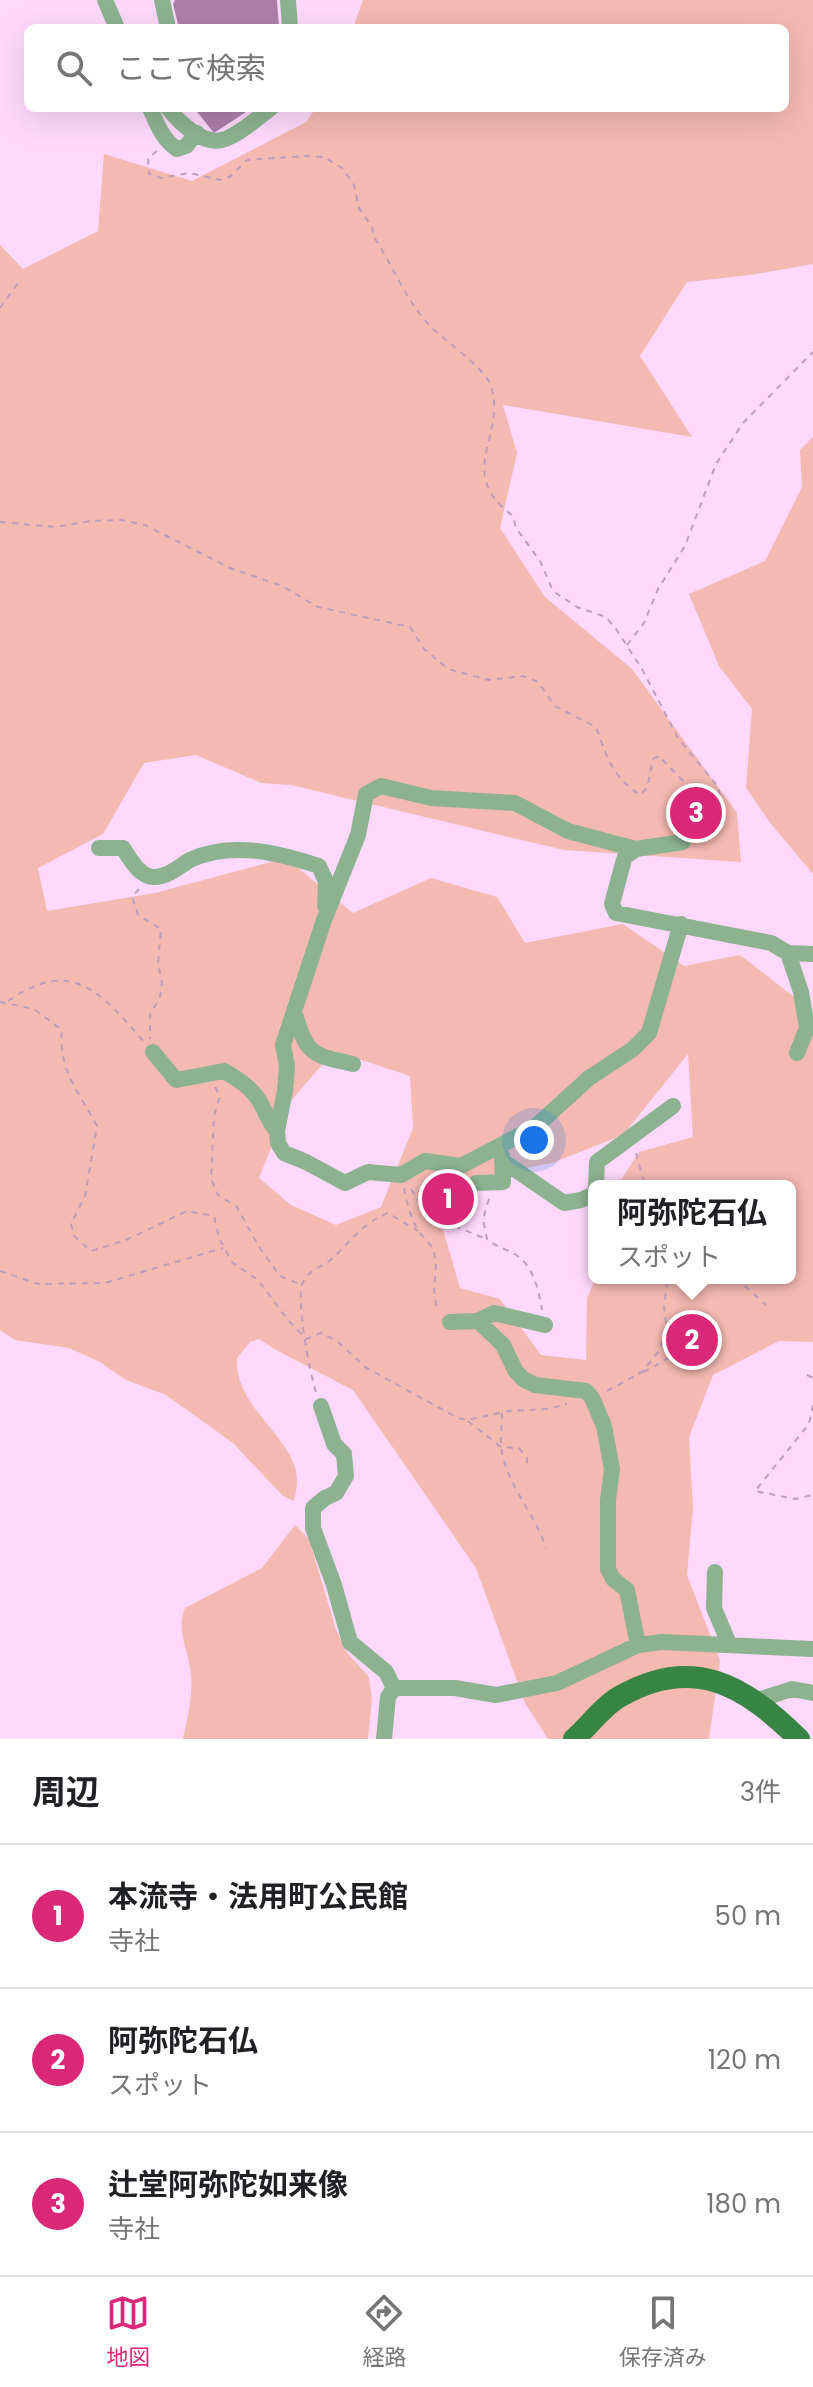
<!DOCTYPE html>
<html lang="ja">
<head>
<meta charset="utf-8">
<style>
  :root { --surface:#fff; --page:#f2f2f2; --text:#202124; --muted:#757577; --line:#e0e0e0; --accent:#db2777 }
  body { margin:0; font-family:Poppins,"Noto Sans JP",sans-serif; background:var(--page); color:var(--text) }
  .you { position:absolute; left:534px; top:1140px; width:28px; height:28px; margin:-20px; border:6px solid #fff; border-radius:50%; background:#1a73e8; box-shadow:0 0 0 12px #1a73e833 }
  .badge { display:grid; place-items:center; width:52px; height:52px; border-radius:50%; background:var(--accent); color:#fff; font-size:26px; font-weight:700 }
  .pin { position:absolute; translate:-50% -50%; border:4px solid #fff; box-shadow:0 2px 8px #0006 }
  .popup { position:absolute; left:588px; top:1180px; width:208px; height:104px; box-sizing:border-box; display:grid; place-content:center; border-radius:12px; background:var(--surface); filter:drop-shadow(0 2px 6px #0005); font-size:26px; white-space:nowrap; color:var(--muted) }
  .popup b { font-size:30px; color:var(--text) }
  .popup::after { content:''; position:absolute; left:50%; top:100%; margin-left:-16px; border:16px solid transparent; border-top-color:var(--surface) }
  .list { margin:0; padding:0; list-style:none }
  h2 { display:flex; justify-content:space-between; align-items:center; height:104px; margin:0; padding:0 32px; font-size:34px }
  h2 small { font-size:26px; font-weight:400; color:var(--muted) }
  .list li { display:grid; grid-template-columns:52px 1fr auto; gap:24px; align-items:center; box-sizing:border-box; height:144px; padding:0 32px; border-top:2px solid var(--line) }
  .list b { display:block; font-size:30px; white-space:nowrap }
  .list p { margin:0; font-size:26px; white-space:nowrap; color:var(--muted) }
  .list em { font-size:26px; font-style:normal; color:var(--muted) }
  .icon { flex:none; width:44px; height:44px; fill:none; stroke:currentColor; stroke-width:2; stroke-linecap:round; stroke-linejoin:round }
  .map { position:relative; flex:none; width:813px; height:1739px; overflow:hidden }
  .search { position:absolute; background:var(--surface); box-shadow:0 8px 32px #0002; left:24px; right:24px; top:24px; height:88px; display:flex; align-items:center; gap:20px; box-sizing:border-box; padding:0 28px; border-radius:12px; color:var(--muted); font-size:30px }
  .sheet { height:536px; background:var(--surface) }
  nav { display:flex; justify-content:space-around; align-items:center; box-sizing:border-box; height:112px; border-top:2px solid var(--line); background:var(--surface); font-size:22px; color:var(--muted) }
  nav a { display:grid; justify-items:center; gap:4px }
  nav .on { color:var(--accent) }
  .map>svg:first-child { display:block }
</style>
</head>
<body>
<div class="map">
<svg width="813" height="1739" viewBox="0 0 813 1739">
  <rect width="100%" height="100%" fill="#fed9fd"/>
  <path fill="#f4b9b1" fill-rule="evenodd" d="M363,0H813V264L750,275L687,282L640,356L692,437L503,405L517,453L500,528L545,597L632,669L718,787L737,813L741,862L564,850L291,785L261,783L196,755L144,763L103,834L38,868L47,911L155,893L286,858L353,913L431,878L497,897L525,943L623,924L684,966L740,955L811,1010L813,1017V1342L779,1341L713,1375L689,1437L693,1507L687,1575L720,1661L709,1739H548L525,1703L476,1568L353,1390L276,1350L259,1339L250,1342L237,1358C233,1408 299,1440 297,1482C297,1488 295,1495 294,1501L283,1496L233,1443L166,1395L126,1380L100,1362L69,1348L15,1340L0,1330V245L23,269L98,231L104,154L192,181L306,122L316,108H785V28H353ZM334,1051L410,1076L413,1128L381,1207L336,1225L291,1205L259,1178L289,1103ZM688,1054L693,1137L639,1152L617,1186H790V1278H596L587,1298L586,1360L541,1355L500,1299L460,1288L440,1219L485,1176L552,1163L623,1135Z
    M813,437V874L771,824L746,788L752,709L719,666L689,594L765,561L802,487L800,450Z
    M295,1525L309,1539L336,1630L348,1654L369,1677L372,1699L368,1739H183C187,1721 193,1695 191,1676C190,1653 175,1630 185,1608L262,1568Z"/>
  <path fill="#ac7fab" d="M175,0H277L279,28H179L173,4Z
    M194,108H252L214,133Z"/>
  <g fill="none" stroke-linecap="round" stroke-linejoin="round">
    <path stroke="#bc9dbb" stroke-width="2" stroke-dasharray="6 6" stroke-linecap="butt" d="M157,151L148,158L149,174L161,178L190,173L220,180L231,176L247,160L305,156L324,157L342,168L354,185L359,208L372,227L374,237C393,266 406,301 430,326C444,340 486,369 491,386C507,437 454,472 513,516L516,528L540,561L553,591L577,607L606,617L616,629L642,669L678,738L718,787L722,805L705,818L694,834
      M0,308L18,283
      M0,522L56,527L90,521L121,520L145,525L230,568L282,586L318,607L410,627L424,649L448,669L489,680L523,676L538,682L555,706L596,727C607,758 612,776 640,795L647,788L653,759L659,756L694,792L705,818
      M627,645L644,623L658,589L685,546L716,464L743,423L813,352
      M139,889L132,897L138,915L161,929L158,964L162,983L160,997L150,1015V1039
      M8,1001C73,956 101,993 144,1042
      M0,1002L34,1009L62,1030C58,1070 79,1092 97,1126L85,1196L71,1224L74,1236L91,1251L126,1240L187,1211L214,1216L219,1238L232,1262L258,1280L288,1320L306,1339L321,1333L337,1341L365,1367L458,1418L467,1420L509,1411L548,1409L567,1404
      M215,1087L220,1096L214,1116L211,1179L218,1195L237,1207L259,1247L280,1276L300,1284
      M636,1153L645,1186
      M404,1188C407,1202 410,1217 418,1230C422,1237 430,1242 433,1250C441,1271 428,1290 439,1311
      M411,1189L428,1215L486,1239
      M489,1199L483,1219L487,1239C497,1248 511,1250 520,1258C534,1269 539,1292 542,1310
      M0,1271L38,1284L105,1283L223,1248
      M736,1278L766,1305
      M643,1372C664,1362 677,1353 692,1335
      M807,1375L813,1378
      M607,1391L642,1372L659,1351L667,1329L664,1306L668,1278
      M316,1392C310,1375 295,1297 303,1282C310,1268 326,1266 336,1255C354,1237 364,1223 388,1213L418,1231
      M813,1405L809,1424L755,1491L795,1499L813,1495
      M502,1413C502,1427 499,1443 503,1457C511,1490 536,1516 546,1548
      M468,1421L501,1447L519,1448L527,1458V1469"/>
    <path stroke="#8cb290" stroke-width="16" d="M105,0L117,28
      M162,0L168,28
      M288,0L290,28
      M150,108C157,124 162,139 177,149L186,146L197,133
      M168,108C179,122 202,145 222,140C238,136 257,118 271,108
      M99,848H123C130,859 139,876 153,877C168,878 180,865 192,859C233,841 279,853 319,866L326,882L325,906
      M636,849L625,857L623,863L612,904L616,913L771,943L788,953L813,954
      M681,924L649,1033L633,1049L589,1078L535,1127L461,1166L425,1161L401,1175L368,1172L345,1183L306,1162L284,1153L278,1143L277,1131L285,1091L287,1066L283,1045L324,920L358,835L366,794L381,786L431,798L515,803L568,831L636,849L683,842
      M788,953L801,992L807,1028L797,1053
      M294,1011C307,1054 310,1055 353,1064
      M153,1052L176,1080L224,1071C238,1079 252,1088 260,1102C266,1112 268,1121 277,1131
      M503,1161L564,1203L581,1200L594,1194
      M476,1183L503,1182L502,1156
      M596,1186L597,1162L673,1106
      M478,1321L494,1313L545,1325
      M450,1322L478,1321L503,1345L515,1370L523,1379L535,1385L586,1391L592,1398L604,1426L612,1469L608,1500V1569L613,1579L627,1590L638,1645
      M321,1406L334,1444L344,1454L346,1476L336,1493L325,1498L313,1508V1528L334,1585L350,1642L386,1672L394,1688
      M715,1572L714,1608L729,1644
      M755,1701L792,1689L813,1693
      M384,1739L388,1697L394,1688H455L496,1695L557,1683L638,1645L662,1642L813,1649"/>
    <path stroke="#378445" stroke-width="22" d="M574,1739C589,1726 602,1707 619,1697C693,1654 744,1685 799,1739"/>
  </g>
</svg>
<div class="you"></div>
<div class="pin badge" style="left:448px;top:1199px">1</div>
<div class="pin badge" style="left:692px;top:1340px">2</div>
<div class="popup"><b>阿弥陀石仏</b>スポット</div>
<div class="pin badge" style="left:696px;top:813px">3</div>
<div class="search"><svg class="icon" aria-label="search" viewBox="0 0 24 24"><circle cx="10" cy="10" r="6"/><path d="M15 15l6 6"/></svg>ここで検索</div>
</div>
<section class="sheet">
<h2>周辺<small>3件</small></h2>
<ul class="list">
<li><span class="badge">1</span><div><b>本流寺・法用町公民館</b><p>寺社</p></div><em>50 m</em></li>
<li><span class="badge">2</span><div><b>阿弥陀石仏</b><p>スポット</p></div><em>120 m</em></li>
<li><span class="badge">3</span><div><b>辻堂阿弥陀如来像</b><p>寺社</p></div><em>180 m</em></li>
</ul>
</section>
<nav>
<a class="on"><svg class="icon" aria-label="map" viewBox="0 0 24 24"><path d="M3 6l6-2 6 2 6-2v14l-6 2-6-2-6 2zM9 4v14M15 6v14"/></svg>地図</a>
<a><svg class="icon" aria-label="directions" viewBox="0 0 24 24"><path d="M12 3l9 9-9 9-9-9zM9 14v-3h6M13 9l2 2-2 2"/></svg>経路</a>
<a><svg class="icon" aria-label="saved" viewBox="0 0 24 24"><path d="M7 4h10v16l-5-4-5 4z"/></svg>保存済み</a>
</nav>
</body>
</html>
